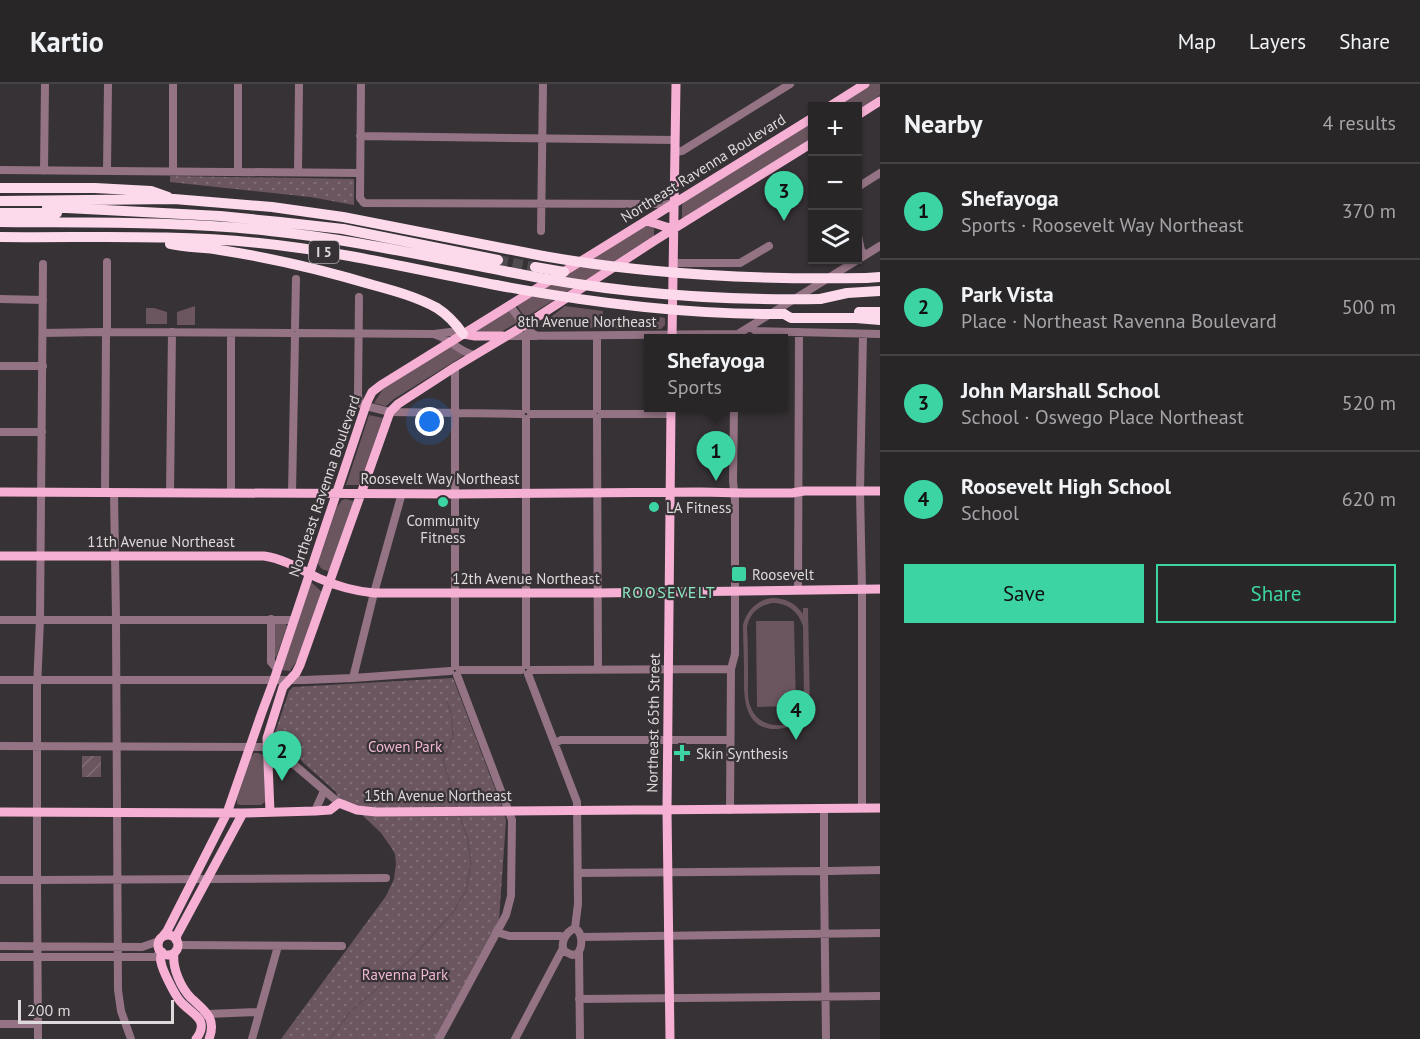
<!DOCTYPE html>
<html lang="en">
<head>
<meta charset="utf-8">
<style>
  :root { --surface:#292628; --page:#312e30; --text:#f1f3f6; --muted:#a5a5a8; --line:#454345; --accent:#3dd4a3 }
  body { margin:0; font-family:"PT Sans",sans-serif; background:var(--page); color:var(--text) }
  .controls { position:absolute; right:18px; top:18px; display:grid; overflow:hidden; border-radius:0px; box-shadow:0 2px 4px #0004 }
  .controls button { width:54px; height:54px; display:grid; place-items:center; padding:0; border:0; border-bottom:2px solid var(--line); background:var(--surface); color:var(--text); font:30px sans-serif }
  .scale { position:absolute; left:18px; bottom:15px; width:156px; box-sizing:border-box; padding-left:6px; border:3px solid #dedadc; border-top:0; font-size:16px; line-height:21px; white-space:nowrap; color:#dedadc; -webkit-text-stroke:4px #373235; paint-order:stroke }
  .you { position:absolute; left:430px; top:338px; width:21px; height:21px; margin:-15px; border:4px solid #fff; border-radius:50%; background:#1a73e8; box-shadow:0 0 0 9px #1a73e833 }
  .badge { display:grid; place-items:center; width:39px; height:39px; border-radius:50%; background:var(--accent); color:#111; font-size:20px; font-weight:700 }
  .pin { position:absolute; translate:-50% -50px; filter:drop-shadow(0 2px 3px #0008) }
  .pin::after { content:''; position:absolute; top:32px; width:21px; height:18px; background:inherit; clip-path:polygon(0 0,100% 0,50% 100%) }
  .popup { position:absolute; left:644px; top:250px; width:144px; height:78px; box-sizing:border-box; display:grid; place-content:center; border-radius:0px; background:var(--surface); filter:drop-shadow(0 2px 4px #0005); font-size:20px; white-space:nowrap; color:var(--muted) }
  .popup b { font-size:22px; color:var(--text) }
  .popup::after { content:''; position:absolute; left:50%; top:100%; margin-left:-12px; border:12px solid transparent; border-top-color:var(--surface) }
  .list { margin:0; padding:0; list-style:none }
  h2 { display:flex; justify-content:space-between; align-items:center; height:78px; margin:0; padding:0 24px; font-size:26px }
  h2 small { font-size:20px; font-weight:400; color:var(--muted) }
  .list li { display:grid; grid-template-columns:39px 1fr auto; gap:18px; align-items:center; box-sizing:border-box; height:96px; padding:0 24px; border-top:2px solid var(--line) }
  .list b { display:block; font-size:22px; white-space:nowrap }
  .list p { margin:0; font-size:20px; white-space:nowrap; color:var(--muted) }
  .list em { font-size:20px; font-style:normal; color:var(--muted) }
  .actions { display:flex; gap:12px; padding:18px 24px }
  .actions a { flex:1; padding:14px 0; border:2px solid var(--accent); border-radius:0px; text-align:center; font-size:21px; color:var(--accent) }
  .actions .main { background:var(--accent); color:#111 }
  .icon { flex:none; width:33px; height:33px; fill:none; stroke:currentColor; stroke-width:2; stroke-linecap:round; stroke-linejoin:round }
  .map { position:relative; flex:none; width:880px; height:955px; overflow:hidden }
  header { display:flex; align-items:center; gap:36px; box-sizing:border-box; height:84px; padding:0 30px; background:var(--surface); border-bottom:2px solid var(--line) }
  header strong { font-size:28px }
  nav { display:flex; gap:33px; margin-inline-start:auto; font-size:21px }
  main { display:flex }
  aside { flex:1; background:var(--surface) }
  .map>svg:first-child { display:block }
</style>
</head>
<body>
<header>
<strong>Kartio</strong>
<nav><a>Map</a><a>Layers</a><a>Share</a></nav>
</header>
<main>
<div class="map">
<svg width="880" height="955" viewBox="0 0 880 955">
  <defs>
    <pattern id="park-dots" width="8" height="8" patternUnits="userSpaceOnUse" patternTransform="scale(1.5)"><rect width="8" height="8" fill="#6b5660"/><path d="M2 2h.1M6 6h.1" fill="none" stroke="#806e76" stroke-width="1.8" stroke-linecap="round"/></pattern>
    <pattern id="garden-furrows" width="10" height="10" patternUnits="userSpaceOnUse" patternTransform="scale(1.5)"><rect width="10" height="10" fill="#6b5660"/><path d="M-1 1l2-2M0 10L10 0M9 11l2-2" fill="none" stroke="#806e76"/></pattern>
  </defs>
  <rect width="100%" height="100%" fill="#373235"/>
  <path fill="#6b5660" fill-rule="evenodd" d="M869,0H880V11L858,26V22H833Z
    M812,35V54L682,135V121L684,116Z
    M645,140L651,142L654,145V153L653,154L525,234L516,220Z
    M195,222V241H177V228Z
    M565,222L603,227V234C608,240 612,239 619,240V244L538,243Z
    M146,224H154L167,228V240H146Z
    M510,225L518,238L499,249L477,250L474,247Z
    M660,233L665,234V241L661,245L625,244V241L630,239L659,238Z
    M451,262L464,271L463,272L394,315L386,322L374,319L383,305Z
    M369,331L383,334L359,401H346Z
    M346,415L353,417V420L330,487C324,487 320,485 318,479L337,423L342,416Z
    M311,498L322,508L300,572L290,587L281,586Z
    M772,514C786,514 795,519 803,530V524H808L810,624L806,625C800,636 790,645 777,645C741,646 744,608 744,584C744,570 743,556 743,541C747,526 757,516 772,514ZM772,519C788,519 798,527 803,542L804,618C800,630 794,638 782,641C769,643 756,636 751,624C747,616 748,605 748,596C748,578 748,561 747,543C750,529 758,522 772,519Z
    M756,537H794L796,622L757,623Z
    M275,539H285L287,542L276,574L275,572Z
    M254,669H258L264,671L265,718L261,721H240L237,720V715L251,673Z"/>
  <path fill="url(#park-dots)" d="M170,92L354,95V121L310,113L170,98Z
    M453,594L504,728L506,737L498,850L439,955H281L386,812L394,795L396,780L395,770L391,763L381,749L357,726L339,719L336,708L278,656L275,649L289,607L293,603Z"/>
  <path fill="url(#garden-furrows)" d="M82,672H101V693H82Z"/>
  <g fill="none" stroke-linecap="round" stroke-linejoin="round">
    <path stroke="#614e58" stroke-width="1.5" d="M447,618L452,631L453,653L443,676L457,723
      M330,955L350,928L412,874L453,828L466,807L471,781L468,756L459,730"/>
    <path stroke="#504b4e" stroke-width="10" stroke-dasharray="10 5" stroke-linecap="butt" d="M498,176L535,183"/>
    <path stroke="#947384" stroke-width="8" d="M361,0L360,114L364,119L673,120
      M360,52L675,56
      M675,68L682,67L790,0
      M0,86L360,89
      M44,87L45,0
      M107,87L108,0
      M173,87V0
      M238,88V0
      M298,88L299,0
      M858,103L880,89
      M541,147L543,0
      M858,152L861,166L865,171
      M674,179H740L769,162
      M359,213L358,310L359,318L362,321L390,328L521,330
      M0,215L43,216
      M510,222L528,246L536,252
      M295,243L296,195
      M750,243L756,247L880,250
      M107,245V178
      M110,248L291,249
      M43,249L103,248
      M299,249L434,250L450,248L463,250
      M436,251C450,255 459,268 474,271
      M506,252L738,250L880,162
      M0,282H43
      M526,325V252
      M597,325V252
      M531,330H593
      M602,330H671
      M597,334L598,585
      M0,348H42
      M105,408L106,251
      M231,408V249
      M114,409L116,533
      M170,409L172,248
      M292,409L295,253
      M798,505L799,248
      M271,535V578L277,585
      M0,536H112
      M119,536H294
      M116,539L118,906L121,927L131,955
      M526,581V335
      M455,582V283
      M460,586H521
      M531,586L731,585
      M528,590L577,718L578,820L575,844
      M353,594L374,509L402,409
      M0,596H304L353,594L450,587
      M555,659L561,656H730
      M0,662L267,663L277,666L284,672L339,719
      M824,724V782
      M862,724V505L860,407L863,250
      M730,726L731,585L735,570V416L733,397L734,324
      M315,727L324,707
      M828,787L880,786
      M578,789L820,787
      M824,791L826,955
      M37,793V603L40,536L43,180
      M0,796H34
      M40,796L386,794
      M37,799L38,955
      M575,844C583,849 583,864 577,870L572,871L564,867C560,858 566,848 575,844Z
      M496,848L509,852H560L564,853
      M581,853L880,849
      M178,861L342,862
      M0,862L142,863L159,857
      M579,869L580,955
      M0,873H155L162,868
      M579,915L880,912
      M199,933L208,930L259,928
      M0,940H38
      M252,955L278,862
      M439,955L506,831L511,812L512,736L457,591
      M515,955L562,866"/>
    <path stroke="#f5b0d4" stroke-width="9" d="M830,22L865,0
      M858,31L880,17
      M647,137L673,145
      M463,250L475,252H503
      M672,255L676,0
      M0,408L455,410L700,408L743,409H792L804,407H880
      M0,472H264C284,475 300,485 318,494C336,502 354,507 374,509H597L880,505
      M0,728L243,729L315,727L330,726L339,719L357,726L376,728L880,724
      M270,728L267,654L283,603L296,589L300,581L390,328L398,320L455,283L525,241L654,157L812,59
      M158 861a10 10 0 1 1 20 0a10 10 0 1 1-20 0Z
      M163,852L167,847L227,729L262,628L274,596L367,318L372,308L381,301L812,34
      M176,856L177,851L243,729
      M162,868C161,871 160,876 161,878C162,886 175,911 180,917C191,930 211,935 196,955
      M174,869C172,884 181,904 191,914C205,927 217,934 209,955
      M670,955L667,726L671,324"/>
    <path stroke="#fcdaeb" stroke-width="10" d="M0,104H95L151,107L168,113
      M0,117L174,115L272,123L343,133L543,172
      M47,123L220,132L280,138L343,145L498,176
      M0,129H57
      M0,138C90,139 180,137 270,147C350,155 429,173 509,188
      M0,153C86,154 173,150 259,159C339,167 418,186 496,201
      M170,160C186,164 204,163 220,166C272,174 323,186 373,201C395,207 417,213 437,224C448,231 456,240 463,250
      M535,183L564,188
      M866,194L880,193
      M820,215L847,209L880,207
      M859,228H880
      M784,230L791,234H856L880,236"/>
    <path stroke="#fcdaeb" stroke-width="10" d="M543,172C651,191 756,196 866,194
      M509,188C612,209 715,217 820,215
      M496,201C591,219 687,231 784,230"/>
  </g>
  <g fill="#3dd4a3" stroke="#373235" stroke-width="2">
    <circle cx="443" cy="418" r="6"/>
    <circle cx="654" cy="423" r="6"/>
    <rect x="731" y="482" width="16" height="16" rx="3"/>
    <path d="M679 660h6v6h6v6h-6v6h-6v-6h-6v-6h6z"/>
  </g>
  <g text-anchor="middle" dominant-baseline="central" stroke-width="4.5" stroke-linejoin="round" paint-order="stroke">
    <rect fill="#373235" stroke="#aca8aa" stroke-width="1.5" x="309" y="157" width="30" height="22" rx="4.5"/>
    <g font-size="14" font-weight="bold" fill="#dedadc">
      <text x="324" y="168">I 5</text>
    </g>
    <g font-size="15" fill="#dedadc" stroke="#373235">
      <text transform="translate(703 84) rotate(-32)">Northeast Ravenna Boulevard</text>
      <text x="587" y="237">8th Avenue Northeast</text>
      <text x="440" y="394">Roosevelt Way Northeast</text>
      <text transform="translate(324 402) rotate(-71)">Northeast Ravenna Boulevard</text>
      <text x="161" y="457">11th Avenue Northeast</text>
      <text x="526" y="494">12th Avenue Northeast</text>
      <text transform="translate(653 639) rotate(-89)">Northeast 65th Street</text>
      <text x="438" y="711">15th Avenue Northeast</text>
    </g>
    <g font-size="15" fill="#dedadc" stroke="#373235" text-anchor="start">
      <text x="666" y="423">LA Fitness</text>
      <text x="443" y="436" text-anchor="middle">Community<tspan x="443" dy="17">Fitness</tspan></text>
      <text x="752" y="490">Roosevelt</text>
      <text x="696" y="669">Skin Synthesis</text>
    </g>
    <g font-size="15" fill="#f1b7d4" stroke="#373235">
      <text x="405" y="662">Cowen Park</text>
      <text x="405" y="890">Ravenna Park</text>
    </g>
    <g font-size="16" letter-spacing="1.5" fill="#8ee7c3" stroke="#373235">
      <text x="669" y="508">ROOSEVELT</text>
    </g>
  </g>
</svg>
<div class="controls">
<button>+</button>
<button>−</button>
<button><svg class="icon" aria-label="layers" viewBox="0 0 24 24"><path d="M12 4l9 5-9 5-9-5zM3 14l9 5 9-5"/></svg></button>
</div>
<div class="scale">200 m</div>
<div class="you"></div>
<div class="pin badge" style="left:716px;top:397px">1</div>
<div class="popup"><b>Shefayoga</b>Sports</div>
<div class="pin badge" style="left:282px;top:697px">2</div>
<div class="pin badge" style="left:784px;top:137px">3</div>
<div class="pin badge" style="left:796px;top:656px">4</div>
</div>
<aside>
<h2>Nearby<small>4 results</small></h2>
<ul class="list">
<li><span class="badge">1</span><div><b>Shefayoga</b><p>Sports · Roosevelt Way Northeast</p></div><em>370 m</em></li>
<li><span class="badge">2</span><div><b>Park Vista</b><p>Place · Northeast Ravenna Boulevard</p></div><em>500 m</em></li>
<li><span class="badge">3</span><div><b>John Marshall School</b><p>School · Oswego Place Northeast</p></div><em>520 m</em></li>
<li><span class="badge">4</span><div><b>Roosevelt High School</b><p>School</p></div><em>620 m</em></li>
</ul>
<div class="actions"><a class="main">Save</a><a>Share</a></div>
</aside>
</main>
</body>
</html>
